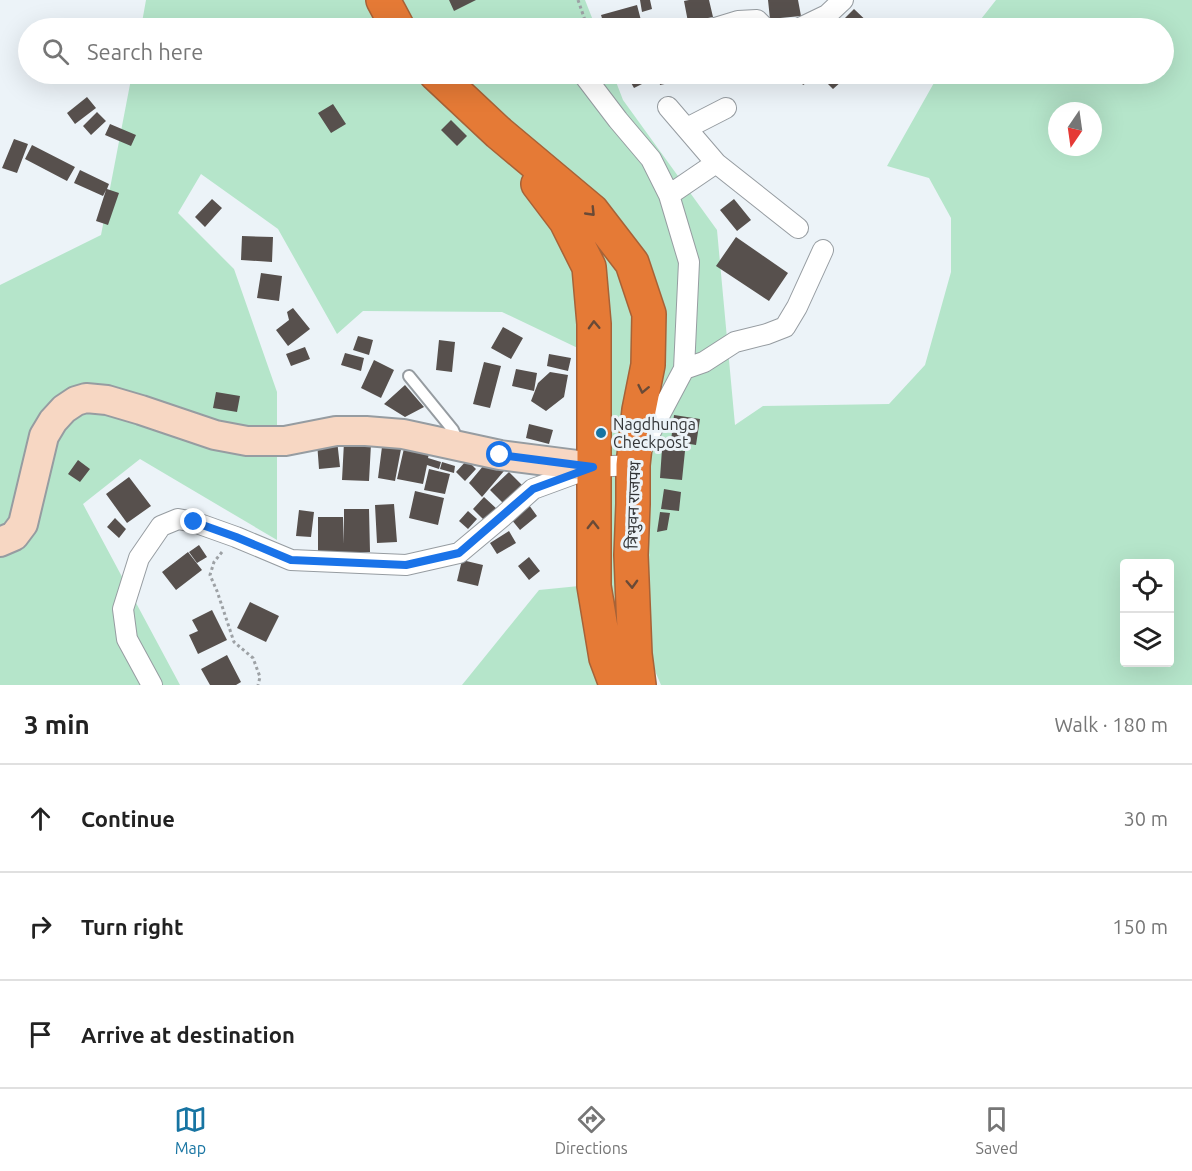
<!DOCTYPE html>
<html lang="en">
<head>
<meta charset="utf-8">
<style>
  :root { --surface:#fff; --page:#f6f6f6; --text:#222; --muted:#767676; --line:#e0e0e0; --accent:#1774a2 }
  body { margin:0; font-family:Ubuntu,"Noto Sans Devanagari",sans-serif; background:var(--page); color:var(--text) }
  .controls { position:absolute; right:18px; bottom:18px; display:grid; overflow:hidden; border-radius:6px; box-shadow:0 6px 24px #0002 }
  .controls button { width:54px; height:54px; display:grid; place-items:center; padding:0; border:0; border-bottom:2px solid var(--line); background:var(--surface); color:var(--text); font:30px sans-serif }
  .compass { position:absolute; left:1048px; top:102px; width:54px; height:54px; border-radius:50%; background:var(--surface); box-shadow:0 6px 24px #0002; rotate:193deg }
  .stop { position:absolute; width:18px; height:18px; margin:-14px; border:4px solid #1a73e8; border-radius:50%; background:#fff }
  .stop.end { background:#1a73e8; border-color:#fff; box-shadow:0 2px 6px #0008 }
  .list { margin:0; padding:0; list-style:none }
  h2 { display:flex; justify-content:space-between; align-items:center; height:78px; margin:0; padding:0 24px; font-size:26px }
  h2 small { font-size:20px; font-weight:400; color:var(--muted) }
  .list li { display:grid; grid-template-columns:39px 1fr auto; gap:18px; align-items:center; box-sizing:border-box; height:108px; padding:0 24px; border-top:2px solid var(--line) }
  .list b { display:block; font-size:22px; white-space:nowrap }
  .list em { font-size:20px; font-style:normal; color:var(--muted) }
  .icon { flex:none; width:33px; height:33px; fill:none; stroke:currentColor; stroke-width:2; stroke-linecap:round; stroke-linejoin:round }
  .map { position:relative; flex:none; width:1192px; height:685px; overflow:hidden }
  .search { position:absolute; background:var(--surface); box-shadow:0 6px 24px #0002; left:18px; right:18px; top:18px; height:66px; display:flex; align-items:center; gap:15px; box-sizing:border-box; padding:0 21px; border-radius:33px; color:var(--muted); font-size:22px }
  .sheet { height:402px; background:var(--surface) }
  nav { display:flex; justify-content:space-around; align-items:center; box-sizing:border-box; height:84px; border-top:2px solid var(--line); background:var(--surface); font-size:16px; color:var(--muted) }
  nav a { display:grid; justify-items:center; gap:3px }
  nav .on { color:var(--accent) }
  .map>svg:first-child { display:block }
</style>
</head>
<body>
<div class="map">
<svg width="1192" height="685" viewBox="0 0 1192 685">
  <rect width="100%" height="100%" fill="#ecf3f8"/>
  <path fill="#b5e5ca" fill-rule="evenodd" d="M146,0H585L596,28H141Z
    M996,0H1192V685H661L652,664L648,685H462L539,590L579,586L584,351L502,312L363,311L337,334L278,229L201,174L178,213L234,269L277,392V540L140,459L83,504L180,685H0V285L101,235L132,74H613L623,100L717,230L735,425L763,406L889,404L925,365L951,272V218L929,178L887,166L939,74H1164V28H974ZM1057,111H1093V147H1057ZM1124,564H1170V662H1124Z"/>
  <path fill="#57504d" d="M449,0H476L454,11Z
    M640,0H650L652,9L642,12Z
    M689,0H709L713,17L688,22L684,1Z
    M768,0H798L801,16L770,19Z
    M637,5L643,28H605L601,15Z
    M854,9L874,28H835Z
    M626,74H647L650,80L634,88Z
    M658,74H677L678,81L660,85Z
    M796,74H822L803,85Z
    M831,74H850L833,89L824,80Z
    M87,97L96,108L75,124L67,113Z
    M333,104L346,124L331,133L318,113Z
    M97,112L106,121L91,135L83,126Z
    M451,120L467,136L457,146L441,130Z
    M110,124L136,135L131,146L105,135Z
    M14,139L28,144L17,173L2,168Z
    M32,145L75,167L67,181L25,159Z
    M80,170L109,184L107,189L119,193L108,225L96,221L106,190L103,196L74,183Z
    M212,199L222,208L205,227L195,217Z
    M734,199L751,220L737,231L720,210Z
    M242,236L273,237L272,262L241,260Z
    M736,237L788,273L769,301L716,266Z
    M261,273L282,276L279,301L257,298Z
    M293,308L310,329L288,346L276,330L289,320L287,312Z
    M503,327L523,338L511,359L491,348Z
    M358,336L373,340L369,355L353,350Z
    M439,340L455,342L452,372L436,370Z
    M305,347L310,359L291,366L286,354Z
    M345,353L364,358L361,371L341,365Z
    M549,354L571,358L568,371L547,366Z
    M374,360L394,370L381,398L361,388Z
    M484,362L501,366L490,408L473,404Z
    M516,369L537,373L534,391L512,386Z
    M550,372L568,375L564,397L546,411L531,401L538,383Z
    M405,385L424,407L405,417L384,404Z
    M216,392L240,396L237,412L213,408Z
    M674,415L700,419L696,445L671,441Z
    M529,424L553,430L549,444L526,438Z
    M383,439L402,444L395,481L378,478Z
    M337,440L340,467L319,469L317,442Z
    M344,442L371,444L369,481L342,480Z
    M405,444L430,450L428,458L441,462L439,469L427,465L423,484L397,479Z
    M662,449L685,451L682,480L660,478Z
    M78,460L90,469L80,482L68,474Z
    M467,460L476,469L465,481L456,472Z
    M442,462L455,466L454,473L440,469Z
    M484,465L504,471L482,497L469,483Z
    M429,469L450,474L445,494L424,490Z
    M509,472L522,485L504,504L490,490Z
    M129,477L151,506L127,523L106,494Z
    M664,489L681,492L679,511L661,509Z
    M415,491L444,498L438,525L409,518Z
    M484,497L498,510L486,522L473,509Z
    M394,504L397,542L377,543L375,505Z
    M529,505L537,516L520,530L511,519Z
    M344,509H369L370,552L318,555V517H343L344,544Z
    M299,510L314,512L311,537L296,536Z
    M468,511L477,519L468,529L459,521Z
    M660,512L670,513L667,530L657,532Z
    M115,518L126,529L119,538L107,527Z
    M509,531L516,543L497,554L490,543Z
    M199,545L207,557L197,563L189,552Z
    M188,552L202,570L176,590L162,572Z
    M529,557L540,571L529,580L518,566Z
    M462,560L483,565L478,586L457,581Z
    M250,602L279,616L266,642L237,628Z
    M212,610L227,640L198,654L189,635L198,631L192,620Z
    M227,655L241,682L236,685H210L201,669Z"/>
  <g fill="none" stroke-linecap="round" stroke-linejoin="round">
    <defs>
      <path id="lane" d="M409,376L453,430L459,443"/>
      <path id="street" d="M715,28L738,21L757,20L765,28
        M800,28L827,15L843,0
        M668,107L716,163L669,195
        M687,128L726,108
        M716,163L798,228
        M684,369L704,362L735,342L767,334L785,327L797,307L823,250
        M152,685L127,639L123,609L139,558L161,526L178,519L194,522L236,537L291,560L406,565L459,553L502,517L533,489L593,467L633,465L684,369L689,262L669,195L651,159L618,120L583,74"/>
      <path id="secondary" d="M0,542L14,536L23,524L44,436L53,421L64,409L76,401L86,398L107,400L141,410L215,435L247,441H285L336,431H366L403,434L500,455L593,467"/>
      <path id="highway" d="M383,0L398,28
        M436,74L499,133L592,211L632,263L649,314L648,365L639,410L633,465V504L631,555L635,654L639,685
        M538,184L566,221L589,267L594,324V586L606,658L615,682L618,685"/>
    </defs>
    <use href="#lane" stroke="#969ca1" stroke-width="14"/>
    <use href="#street" stroke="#969ca1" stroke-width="22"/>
    <use href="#secondary" stroke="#969ca1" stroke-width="32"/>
    <use href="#highway" stroke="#a76237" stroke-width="36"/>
    <path stroke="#9da1a5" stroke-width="3" stroke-dasharray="3 3" stroke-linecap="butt" d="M578,0L587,26L586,28
      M222,552L214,562L210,575L217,591L234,642L253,658L260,677L258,685"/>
    <use href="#lane" stroke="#fff" stroke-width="10"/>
    <use href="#street" stroke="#fff" stroke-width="20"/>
    <use href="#secondary" stroke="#f7d7c3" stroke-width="28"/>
    <use href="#highway" stroke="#e57a36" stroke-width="33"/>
  </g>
  <defs><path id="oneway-chevron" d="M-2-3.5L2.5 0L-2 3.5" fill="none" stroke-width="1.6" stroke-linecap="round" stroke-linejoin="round" transform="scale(1.5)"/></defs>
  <g stroke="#694a37">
    <use href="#oneway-chevron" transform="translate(591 212) rotate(46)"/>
    <use href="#oneway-chevron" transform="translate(594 325) rotate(-92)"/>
    <use href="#oneway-chevron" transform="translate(643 389) rotate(102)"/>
    <use href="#oneway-chevron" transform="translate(593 525) rotate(-90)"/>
    <use href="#oneway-chevron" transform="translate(632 584) rotate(88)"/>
  </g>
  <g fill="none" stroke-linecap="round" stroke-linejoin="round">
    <path stroke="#1a73e8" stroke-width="8" d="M194,522L236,537L291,560L406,565L459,553L533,489L593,467L500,455"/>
  </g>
  <circle fill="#1774a2" stroke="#ecf3f8" stroke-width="2" cx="601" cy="433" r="6"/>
  <g text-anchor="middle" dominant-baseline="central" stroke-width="6" stroke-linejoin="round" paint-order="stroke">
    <g font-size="16" fill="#343638" stroke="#ecf3f8" text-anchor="start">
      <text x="613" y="424">Nagdhunga<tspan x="613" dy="18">Checkpost</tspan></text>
    </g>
    <g font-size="16" fill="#343638" stroke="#ecf3f8">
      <text transform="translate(633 505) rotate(-88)">त्रिभुवन राजपथ</text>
    </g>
  </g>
</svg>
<div class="controls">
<button><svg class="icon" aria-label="locate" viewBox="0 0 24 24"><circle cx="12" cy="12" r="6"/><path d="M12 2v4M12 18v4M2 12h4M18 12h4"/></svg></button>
<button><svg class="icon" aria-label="layers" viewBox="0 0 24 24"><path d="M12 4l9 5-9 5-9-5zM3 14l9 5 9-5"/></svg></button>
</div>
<svg class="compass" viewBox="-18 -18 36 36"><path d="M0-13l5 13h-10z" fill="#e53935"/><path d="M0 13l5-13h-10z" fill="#767676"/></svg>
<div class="stop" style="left:500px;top:455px"></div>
<div class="stop end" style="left:194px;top:522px"></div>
<div class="search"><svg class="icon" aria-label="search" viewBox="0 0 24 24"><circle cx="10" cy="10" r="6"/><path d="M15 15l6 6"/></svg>Search here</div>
</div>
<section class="sheet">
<h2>3 min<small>Walk · 180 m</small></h2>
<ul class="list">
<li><svg class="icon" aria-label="ahead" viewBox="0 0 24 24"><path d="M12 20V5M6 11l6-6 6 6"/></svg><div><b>Continue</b></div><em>30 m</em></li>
<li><svg class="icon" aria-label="right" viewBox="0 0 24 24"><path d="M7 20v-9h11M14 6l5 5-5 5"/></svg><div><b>Turn right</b></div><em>150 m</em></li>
<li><svg class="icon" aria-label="arrive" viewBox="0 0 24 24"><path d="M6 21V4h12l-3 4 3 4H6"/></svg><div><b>Arrive at destination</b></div></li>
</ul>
</section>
<nav>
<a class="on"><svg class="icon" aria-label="map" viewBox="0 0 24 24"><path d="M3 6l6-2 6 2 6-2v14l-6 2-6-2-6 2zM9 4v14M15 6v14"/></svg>Map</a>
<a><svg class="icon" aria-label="directions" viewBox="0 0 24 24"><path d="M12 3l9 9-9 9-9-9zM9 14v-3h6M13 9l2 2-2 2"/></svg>Directions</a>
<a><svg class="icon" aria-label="saved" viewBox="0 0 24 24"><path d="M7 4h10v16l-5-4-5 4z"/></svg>Saved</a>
</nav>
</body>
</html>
